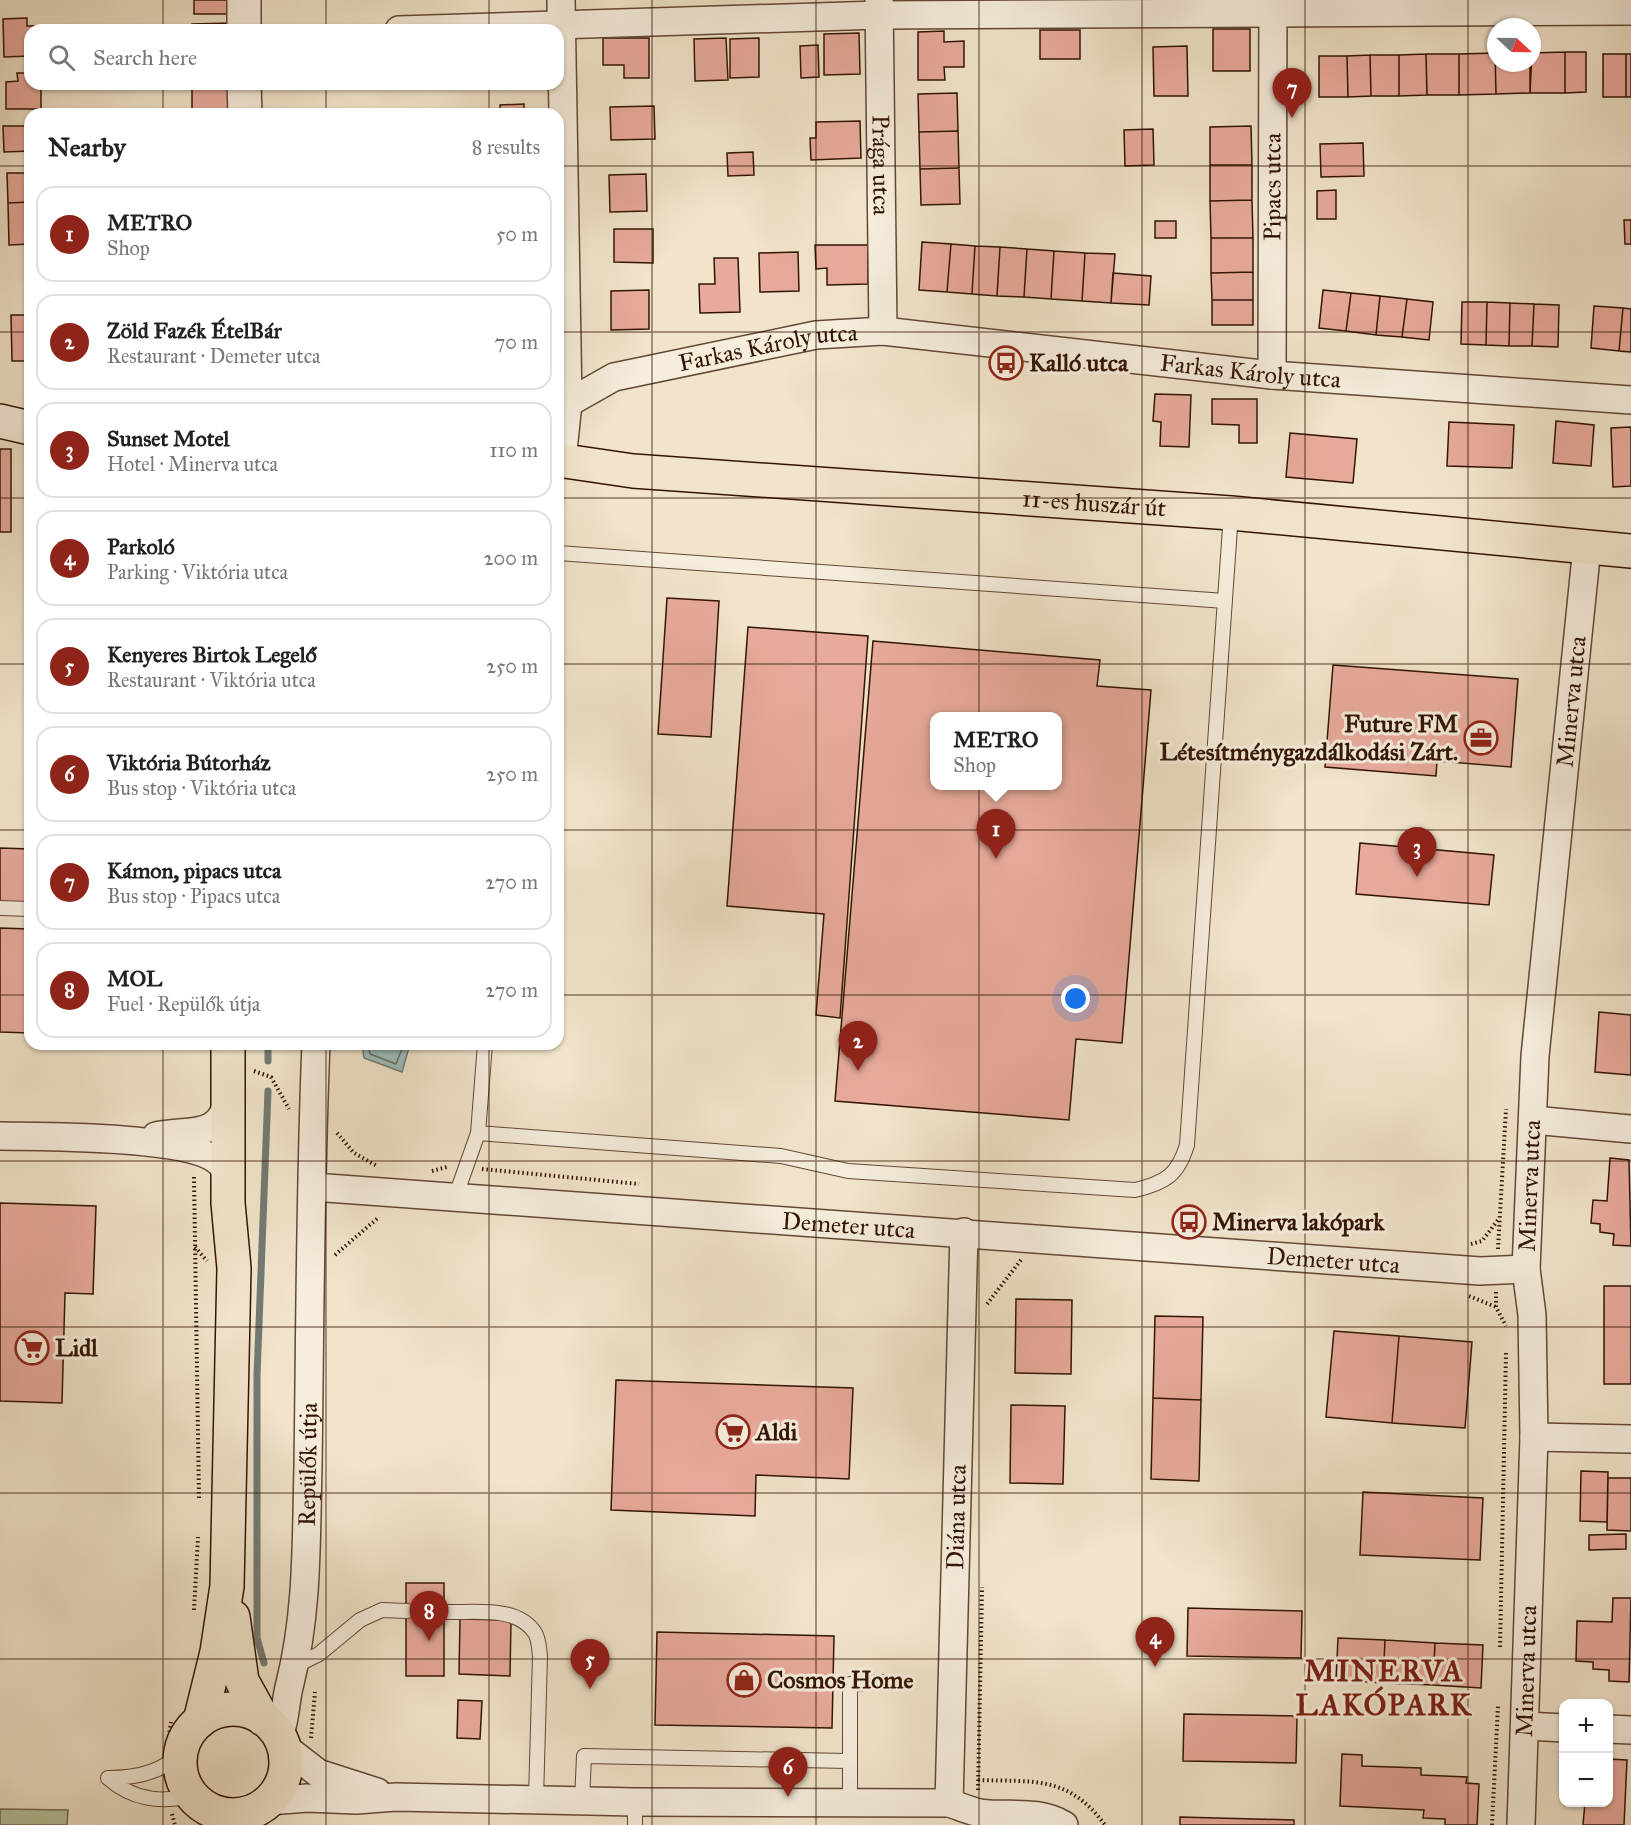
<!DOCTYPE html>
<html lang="en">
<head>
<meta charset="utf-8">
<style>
  :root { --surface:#fff; --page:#f2f2f2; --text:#222; --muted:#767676; --line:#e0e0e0; --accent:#8f2418 }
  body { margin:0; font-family:"IM FELL Great Primer",serif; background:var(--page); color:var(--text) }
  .controls { position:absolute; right:18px; bottom:18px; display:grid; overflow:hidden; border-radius:12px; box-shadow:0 2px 4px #0004 }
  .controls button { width:54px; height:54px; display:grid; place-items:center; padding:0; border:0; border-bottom:2px solid var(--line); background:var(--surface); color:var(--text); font:30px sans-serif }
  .compass { position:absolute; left:1487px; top:18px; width:54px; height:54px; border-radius:50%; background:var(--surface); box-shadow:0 2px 4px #0004; rotate:112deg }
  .you { position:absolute; left:1076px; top:999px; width:21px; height:21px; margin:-15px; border:4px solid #fff; border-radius:50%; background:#1a73e8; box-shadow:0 0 0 9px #1a73e833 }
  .badge { display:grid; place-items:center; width:39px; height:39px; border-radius:50%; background:var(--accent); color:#fff; font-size:20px; font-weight:700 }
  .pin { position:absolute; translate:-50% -50px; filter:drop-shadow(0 2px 3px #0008) }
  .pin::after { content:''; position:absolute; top:32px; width:21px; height:18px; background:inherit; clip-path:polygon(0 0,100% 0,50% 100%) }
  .popup { position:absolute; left:930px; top:712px; width:132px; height:78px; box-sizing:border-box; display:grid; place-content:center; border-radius:12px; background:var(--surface); filter:drop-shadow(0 2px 4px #0005); font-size:20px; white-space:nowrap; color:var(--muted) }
  .popup b { font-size:22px; color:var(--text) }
  .popup::after { content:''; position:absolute; left:50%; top:100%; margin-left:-12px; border:12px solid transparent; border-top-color:var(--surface) }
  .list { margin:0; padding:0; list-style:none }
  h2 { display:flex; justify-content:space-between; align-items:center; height:78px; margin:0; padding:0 24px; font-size:26px }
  h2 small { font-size:20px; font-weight:400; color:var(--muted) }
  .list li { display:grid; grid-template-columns:39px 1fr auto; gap:18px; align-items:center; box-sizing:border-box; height:96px; margin:0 12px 12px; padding:0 12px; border:2px solid var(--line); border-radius:18px }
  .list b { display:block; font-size:22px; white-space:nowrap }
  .list p { margin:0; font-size:20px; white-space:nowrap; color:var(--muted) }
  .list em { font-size:20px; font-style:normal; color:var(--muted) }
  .icon { flex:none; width:33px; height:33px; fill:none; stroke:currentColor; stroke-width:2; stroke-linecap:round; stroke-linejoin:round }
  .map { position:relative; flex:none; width:1631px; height:1825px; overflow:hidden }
  .search { position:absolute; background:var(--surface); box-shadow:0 2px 4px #0004; left:24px; top:24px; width:540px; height:66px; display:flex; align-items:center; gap:15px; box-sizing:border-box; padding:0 21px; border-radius:18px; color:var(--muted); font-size:22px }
  .panel { position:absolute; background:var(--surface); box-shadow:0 2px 4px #0004; left:24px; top:108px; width:540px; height:942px; border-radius:18px }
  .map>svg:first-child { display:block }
</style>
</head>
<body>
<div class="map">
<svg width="1631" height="1825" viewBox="0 0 1631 1825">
  <rect width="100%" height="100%" fill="#f1e4cb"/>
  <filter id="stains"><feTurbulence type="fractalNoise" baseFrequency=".00333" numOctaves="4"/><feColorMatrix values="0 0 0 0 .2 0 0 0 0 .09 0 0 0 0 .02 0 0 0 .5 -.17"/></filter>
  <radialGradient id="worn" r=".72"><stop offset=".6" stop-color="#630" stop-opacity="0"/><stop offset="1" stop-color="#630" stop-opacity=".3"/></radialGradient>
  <path fill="#b3c59c" stroke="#726c50" stroke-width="1.5" d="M0,1809L68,1810L67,1825H0Z"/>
  <path fill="#9cbebd" stroke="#727a73" stroke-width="1.5" d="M362,1044H410L402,1072L364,1058Z"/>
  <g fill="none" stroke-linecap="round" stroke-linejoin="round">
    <path stroke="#676960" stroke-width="1.5" d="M368,1044L370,1054L396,1064L404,1044"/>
    <path stroke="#727a73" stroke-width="7" d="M268,1044V1061
      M264,1663L257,1638V1376L268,1091"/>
  </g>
  <path fill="#e8aa9c" stroke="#321403" stroke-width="1.5" fill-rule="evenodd" d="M194,0H227V14H194Z
    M27,18V26L68,25V30H30V56L4,57L3,19Z
    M230,23V30H192V24Z
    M1213,29H1250V71H1213Z
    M1040,30H1080V59H1040Z
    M944,31V42L964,41V67H944L945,80H918V32Z
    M859,33L860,74L824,75V34Z
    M603,38H649V78H624V65H603Z
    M726,38L728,80L695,81L694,39Z
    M759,38V77L730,78V39Z
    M818,45L819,77L801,78L800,46Z
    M1187,46L1188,96H1154L1153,47Z
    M1565,52V93H1530L1532,53Z
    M1565,52H1586V92L1565,93Z
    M1495,53L1496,63H1530V93L1496,94Z
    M1495,53L1496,94L1459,95V54Z
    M1426,54H1459V95H1427Z
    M1426,54L1427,95L1399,96V55Z
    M1603,54H1626V97H1603Z
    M1626,54H1631V97H1626Z
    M1370,55L1371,96L1348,97L1347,56Z
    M1370,55H1399V96H1371Z
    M1319,56H1347L1348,97H1319Z
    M17,73H30V84H41V109H6V82L18,81Z
    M192,84H228V110H192Z
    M957,93L958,131L919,132L918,94Z
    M524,104V114H500V105Z
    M654,106L655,139L611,140L610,107Z
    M192,110H228V114H192Z
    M860,121L861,158L811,160L810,138H816V122Z
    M3,126H30V151L4,152Z
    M1251,126L1252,165H1210V127Z
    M1153,129L1154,165L1125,166L1124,130Z
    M958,131L959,168L920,169L919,132Z
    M1363,143L1364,176L1321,177L1320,144Z
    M753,152L754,175L728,176L727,153Z
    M1210,165H1252V200L1210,201Z
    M959,168L960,204L921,205L920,169Z
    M7,173H30V202L8,203Z
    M646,174L647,211L610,212L609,175Z
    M1336,190V219H1317V191Z
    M1252,200L1253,238H1211L1210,201Z
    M30,202V244L9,245L8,203Z
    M1624,220H1631V244H1625Z
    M1155,221H1176V238H1155Z
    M614,229H653V263L614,262Z
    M1211,238H1253V272L1211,273Z
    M922,242L951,244L947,292L919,290Z
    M951,244L975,246L972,294L947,292Z
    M815,245H868V284L827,285V268L816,269Z
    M975,246L1000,247L997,296L972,294Z
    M1000,247L1027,249L1024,297L997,296Z
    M1027,249L1054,251L1051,299L1024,297Z
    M1054,251L1085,253L1082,301L1051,299Z
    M798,252L799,291L760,292L759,253Z
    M1085,253L1115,254L1111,303L1082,301Z
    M714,258H738L740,312L700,313L699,284H715Z
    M1253,272V300H1212L1211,273Z
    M1113,273L1151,276L1149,305L1111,303Z
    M649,290V329L611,330V291Z
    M1323,290L1351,293L1346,331L1319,328Z
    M1351,293L1380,296L1376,335L1346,331Z
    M1380,296L1407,299L1402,337L1376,335Z
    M1407,299L1433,302L1429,340L1402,337Z
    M1212,300H1253V325H1212Z
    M1462,302H1487L1486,345L1461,344Z
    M1487,302L1510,303L1509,346L1486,345Z
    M1510,303L1534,304L1532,346H1509Z
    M1534,304L1559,305L1558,347L1532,346Z
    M1594,306L1623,308L1619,351L1591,348Z
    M1623,308L1631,309V352L1619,351Z
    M11,315H30V361H12Z
    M1155,394L1191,395L1189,447L1160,446L1161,422L1153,421Z
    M1212,399H1257V443H1239V425L1212,424Z
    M1556,421L1594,425L1591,466L1553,463Z
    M1449,422L1514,425L1512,468L1447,466Z
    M1631,427V486L1613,487L1611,428Z
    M1290,433L1357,439L1353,483L1286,477Z
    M0,449H11V532H0Z
    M667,598L719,601L711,737L658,734Z
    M748,627L868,636L840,1018L816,1015L824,914L727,906Z
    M873,641L1100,660L1097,686L1151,690L1122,1043L1076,1039L1069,1120L835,1101ZM934,716H1058V786H934Z
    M1333,665L1518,679L1511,767L1437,761L1436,776L1325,767Z
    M1360,843L1494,855L1489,905L1356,894Z
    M0,848L30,849V902H0Z
    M0,928L30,929V1033L0,1032Z
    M1599,1012L1631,1015V1075L1595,1072Z
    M1610,1158L1629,1160L1631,1246L1613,1245L1614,1234L1600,1232V1224L1591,1223L1593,1200L1607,1201Z
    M0,1203L96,1206L93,1294L65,1293L62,1403L0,1401Z
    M1604,1286H1631V1384H1604Z
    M1016,1299L1072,1300L1071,1374L1015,1373Z
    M1155,1316L1203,1317L1201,1400L1153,1398Z
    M1334,1331L1399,1336L1392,1423L1326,1417Z
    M1399,1336L1472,1342L1465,1428L1392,1423Z
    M616,1380L853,1388L849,1479L756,1475L755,1516L611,1510Z
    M1153,1398L1201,1400L1199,1481L1151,1479Z
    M1011,1405L1065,1406L1063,1484L1010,1483Z
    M1581,1471L1608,1472L1607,1522L1580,1521Z
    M1608,1478H1631V1531L1607,1530Z
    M1363,1492L1483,1498L1480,1560L1360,1555Z
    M1626,1534V1549L1589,1550V1535Z
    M406,1583H444V1676H406Z
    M1613,1598H1631L1629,1682L1609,1681V1670L1593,1669V1662L1576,1661L1577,1621L1612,1622Z
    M1188,1608L1302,1611L1301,1658L1187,1656Z
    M460,1619L511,1620L510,1676L459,1674Z
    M657,1632L834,1636L832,1728L655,1725Z
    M1338,1638L1385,1640L1383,1683L1336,1680Z
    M1385,1640L1435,1643L1433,1685L1383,1683Z
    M1435,1643L1483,1645L1481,1688L1433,1685Z
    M458,1700L482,1701L480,1739L457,1738Z
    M1184,1714L1297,1716L1296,1763L1183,1761Z
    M1342,1754L1362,1755V1766L1421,1768V1775L1467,1777L1466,1783L1479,1784L1477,1825H1445V1819L1423,1818L1424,1810L1340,1806Z
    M1608,1759L1627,1760L1624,1825H1583L1585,1802H1608Z
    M1180,1817L1294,1820V1825H1180Z"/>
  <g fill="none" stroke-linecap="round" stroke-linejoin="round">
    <defs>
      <path id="service" d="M558,553L1225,601
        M0,908L30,909
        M478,1133L781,1156L848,1171L1135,1190C1165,1183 1178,1175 1187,1145L1231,513
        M455,1198L478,1133L485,1044
        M444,1612C473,1613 517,1605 535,1633C539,1639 539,1649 540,1656L536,1799
        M295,1666L319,1654L360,1620L382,1610L407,1611
        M108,1778C132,1799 161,1804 191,1795
        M108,1778C135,1778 163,1773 181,1752
        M582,1801L584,1756L848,1761
        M635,1802V1825
        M850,1803V1684L882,1682"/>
      <g id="minor">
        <path d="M561,0L568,403L562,460"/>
        <path id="s1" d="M879,0L883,331"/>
        <path d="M399,30L879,15L1631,11"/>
        <path id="s2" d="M1272,375L1273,0"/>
        <path id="s3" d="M558,403H568L614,377L816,335L883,331L1272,375L1631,400"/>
        <path d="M1533,1120L1631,1129"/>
        <path d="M0,1136C40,1137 204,1134 224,1168C227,1173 227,1181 228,1186"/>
        <path d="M156,1136C189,1129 222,1140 228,1097"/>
        <path id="s4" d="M313,1187L1480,1271L1526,1269"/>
        <path d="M1534,1437L1631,1439"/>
        <path d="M1526,1726L1564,1728"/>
        <path d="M1608,1729L1631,1730"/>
        <path id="s5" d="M279,1736C286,1720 285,1701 290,1683C308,1612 306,1540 308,1467C310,1326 310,1185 316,1044"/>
        <path d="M283,1746L318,1773L377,1792"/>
        <path d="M269,1801L307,1798L356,1800L396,1797L635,1802L949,1803C959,1806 970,1811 980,1813C1009,1817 1037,1809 1064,1825"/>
        <path id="s6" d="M949,1803L964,1232"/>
        <path id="s7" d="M1521,1825L1534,1437L1532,1315L1526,1269L1535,1056L1587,547"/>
      </g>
      <path id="tertiary" d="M244,30V0
        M244,84L245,114"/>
      <path id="secondary" d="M0,421L30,428"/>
      <g id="primary">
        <path id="s8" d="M558,460L633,471L1231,513L1631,551"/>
        <path d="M233,1617L242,1681L263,1719"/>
        <circle cx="233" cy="1762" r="53"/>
        <path d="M200,1721L217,1652L227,1586L234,1268L228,1203V1044"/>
      </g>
    </defs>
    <use href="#service" stroke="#624835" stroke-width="16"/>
    <use href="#minor" stroke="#624835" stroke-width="30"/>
    <use href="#tertiary" stroke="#624835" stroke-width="36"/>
    <use href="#secondary" stroke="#321403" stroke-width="36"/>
    <use href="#primary" stroke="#321403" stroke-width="36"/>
    <path stroke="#321403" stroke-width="4" stroke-dasharray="1.5 3" stroke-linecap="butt" d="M254,1071L271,1077L289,1109
      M337,1133L354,1153L377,1166
      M482,1169L639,1184
      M432,1171L447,1167
      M194,1177L199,1499
      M1471,1244L1482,1241L1498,1220
      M195,1247L207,1261
      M1498,1249L1506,1109
      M335,1255L379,1217
      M1496,1292V1307L1506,1326
      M1469,1296L1496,1307
      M987,1304L1021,1260
      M194,1610L198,1537
      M1500,1647L1506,1352
      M1567,1702L1597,1704
      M311,1738L315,1692
      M168,1741L171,1722
      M978,1780C1034,1782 1068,1775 1105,1825
      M978,1790L982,1587
      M172,1814L175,1825
      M1492,1825L1498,1706"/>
    <use href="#service" stroke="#f6eddd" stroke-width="14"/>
    <use href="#minor" stroke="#f6eddd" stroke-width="27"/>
    <use href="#tertiary" stroke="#f6eddd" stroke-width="33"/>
    <use href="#secondary" stroke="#f6eddd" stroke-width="33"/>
    <use href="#primary" stroke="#f1e4cb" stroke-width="33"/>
  </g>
  <path fill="none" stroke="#321403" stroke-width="1.5" stroke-opacity="0.55" d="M163,0V30M326,0V30M489,0V30M652,0V1825M816,0V1825M979,0V1825M1142,0V1825M1305,0V1825M1468,0V1825M163,84V114M326,84V114M489,84V114M0,166H30M558,166H1631M0,332H30M558,332H1631M0,498H30M558,498H1631M0,664H30M558,664H1631M0,830H30M558,830H1631M0,995H30M558,995H1631M163,1044V1825M326,1044V1825M489,1044V1825M0,1161H1631M0,1327H1631M0,1493H1631M0,1659H1631"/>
  <defs>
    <symbol id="bus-ring" viewBox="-11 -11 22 22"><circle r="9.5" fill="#f6eddd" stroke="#8f2418" stroke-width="1.5"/><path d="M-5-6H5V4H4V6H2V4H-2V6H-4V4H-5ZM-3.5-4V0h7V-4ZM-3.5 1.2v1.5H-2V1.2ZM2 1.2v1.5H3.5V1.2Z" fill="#8f2418"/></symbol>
    <symbol id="office-ring" viewBox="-11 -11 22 22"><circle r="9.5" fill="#f6eddd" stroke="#8f2418" stroke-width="1.5"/><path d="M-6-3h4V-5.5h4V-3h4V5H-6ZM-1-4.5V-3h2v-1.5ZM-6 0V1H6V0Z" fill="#8f2418"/></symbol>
    <symbol id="supermarket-ring" viewBox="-11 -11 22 22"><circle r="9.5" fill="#f6eddd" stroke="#8f2418" stroke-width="1.5"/><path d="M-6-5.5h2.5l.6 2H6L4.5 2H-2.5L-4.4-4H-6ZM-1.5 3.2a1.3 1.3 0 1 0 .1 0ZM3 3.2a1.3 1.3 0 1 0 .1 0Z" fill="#8f2418"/></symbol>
    <symbol id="shop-ring" viewBox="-11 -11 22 22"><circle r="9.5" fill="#f6eddd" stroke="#8f2418" stroke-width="1.5"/><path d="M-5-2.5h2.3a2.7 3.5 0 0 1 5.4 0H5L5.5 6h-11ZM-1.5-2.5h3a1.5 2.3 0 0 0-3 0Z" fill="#8f2418"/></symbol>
  </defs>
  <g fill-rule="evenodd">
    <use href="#bus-ring" x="987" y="344" width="38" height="38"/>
    <use href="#office-ring" x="1462" y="719" width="38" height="38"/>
    <use href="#bus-ring" x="1170" y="1203" width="38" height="38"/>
    <use href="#supermarket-ring" x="13" y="1329" width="38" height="38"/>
    <use href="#supermarket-ring" x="714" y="1413" width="38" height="38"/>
    <use href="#shop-ring" x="725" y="1661" width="38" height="38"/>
  </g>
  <g text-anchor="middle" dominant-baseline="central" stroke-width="6" stroke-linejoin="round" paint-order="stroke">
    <g font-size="24" fill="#321403" stroke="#f6eddd">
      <text stroke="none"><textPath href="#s1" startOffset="165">Prága utca</textPath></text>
      <text stroke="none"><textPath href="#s2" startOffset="188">Pipacs utca</textPath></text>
      <text stroke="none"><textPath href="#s3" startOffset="220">Farkas Károly utca</textPath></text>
      <text stroke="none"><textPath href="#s3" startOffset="706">Farkas Károly utca</textPath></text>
      <text stroke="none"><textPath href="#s8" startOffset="538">11-es huszár út</textPath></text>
      <text stroke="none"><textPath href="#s7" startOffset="1126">Minerva utca</textPath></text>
      <text stroke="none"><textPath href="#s7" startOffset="640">Minerva utca</textPath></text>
      <text stroke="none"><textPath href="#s4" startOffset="537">Demeter utca</textPath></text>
      <text stroke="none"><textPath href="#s4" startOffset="1023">Demeter utca</textPath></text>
      <text stroke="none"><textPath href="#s5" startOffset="274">Repülők útja</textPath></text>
      <text stroke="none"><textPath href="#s6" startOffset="286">Diána utca</textPath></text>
      <text stroke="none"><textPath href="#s7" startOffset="154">Minerva utca</textPath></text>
    </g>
    <g font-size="24" font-weight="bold" fill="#321403" stroke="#f6eddd" text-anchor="start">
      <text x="1029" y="363">Kalló utca</text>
      <text x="1458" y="724" text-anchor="end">Future FM<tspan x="1458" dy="28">Létesítménygazdálkodási Zárt.</tspan></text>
      <text x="1212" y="1222">Minerva lakópark</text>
      <text x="55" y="1348">Lidl</text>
      <text x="756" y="1432">Aldi</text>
      <text x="767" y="1680">Cosmos Home</text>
    </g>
    <g font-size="30" font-weight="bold" letter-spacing="1.5" fill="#7a1f14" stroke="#f6eddd">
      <text x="1384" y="1671">MINERVA<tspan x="1384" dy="34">LAKÓPARK</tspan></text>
    </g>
  </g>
  <rect width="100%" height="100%" filter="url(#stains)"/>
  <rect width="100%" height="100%" fill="url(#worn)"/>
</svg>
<div class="controls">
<button>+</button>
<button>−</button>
</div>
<svg class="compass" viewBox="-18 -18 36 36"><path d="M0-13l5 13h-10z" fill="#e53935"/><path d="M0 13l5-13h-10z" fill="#767676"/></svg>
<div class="you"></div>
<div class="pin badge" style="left:996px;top:859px">1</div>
<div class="popup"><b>METRO</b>Shop</div>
<div class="pin badge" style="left:858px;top:1071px">2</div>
<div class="pin badge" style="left:1417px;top:877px">3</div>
<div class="pin badge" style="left:1155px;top:1667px">4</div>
<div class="pin badge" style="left:590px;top:1689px">5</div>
<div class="pin badge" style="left:788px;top:1797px">6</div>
<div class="pin badge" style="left:1292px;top:118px">7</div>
<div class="pin badge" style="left:429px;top:1641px">8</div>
<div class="search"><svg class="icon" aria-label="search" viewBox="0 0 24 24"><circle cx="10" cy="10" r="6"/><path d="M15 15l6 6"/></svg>Search here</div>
<section class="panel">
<h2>Nearby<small>8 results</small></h2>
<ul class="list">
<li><span class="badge">1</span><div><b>METRO</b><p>Shop</p></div><em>50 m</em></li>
<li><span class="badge">2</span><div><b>Zöld Fazék ÉtelBár</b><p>Restaurant · Demeter utca</p></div><em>70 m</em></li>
<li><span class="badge">3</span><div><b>Sunset Motel</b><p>Hotel · Minerva utca</p></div><em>110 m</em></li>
<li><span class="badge">4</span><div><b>Parkoló</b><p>Parking · Viktória utca</p></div><em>200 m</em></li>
<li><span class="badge">5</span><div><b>Kenyeres Birtok Legelő</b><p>Restaurant · Viktória utca</p></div><em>250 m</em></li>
<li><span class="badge">6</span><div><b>Viktória Bútorház</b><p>Bus stop · Viktória utca</p></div><em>250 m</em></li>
<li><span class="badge">7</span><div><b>Kámon, pipacs utca</b><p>Bus stop · Pipacs utca</p></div><em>270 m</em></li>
<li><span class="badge">8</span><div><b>MOL</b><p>Fuel · Repülők útja</p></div><em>270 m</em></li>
</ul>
</section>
</div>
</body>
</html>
